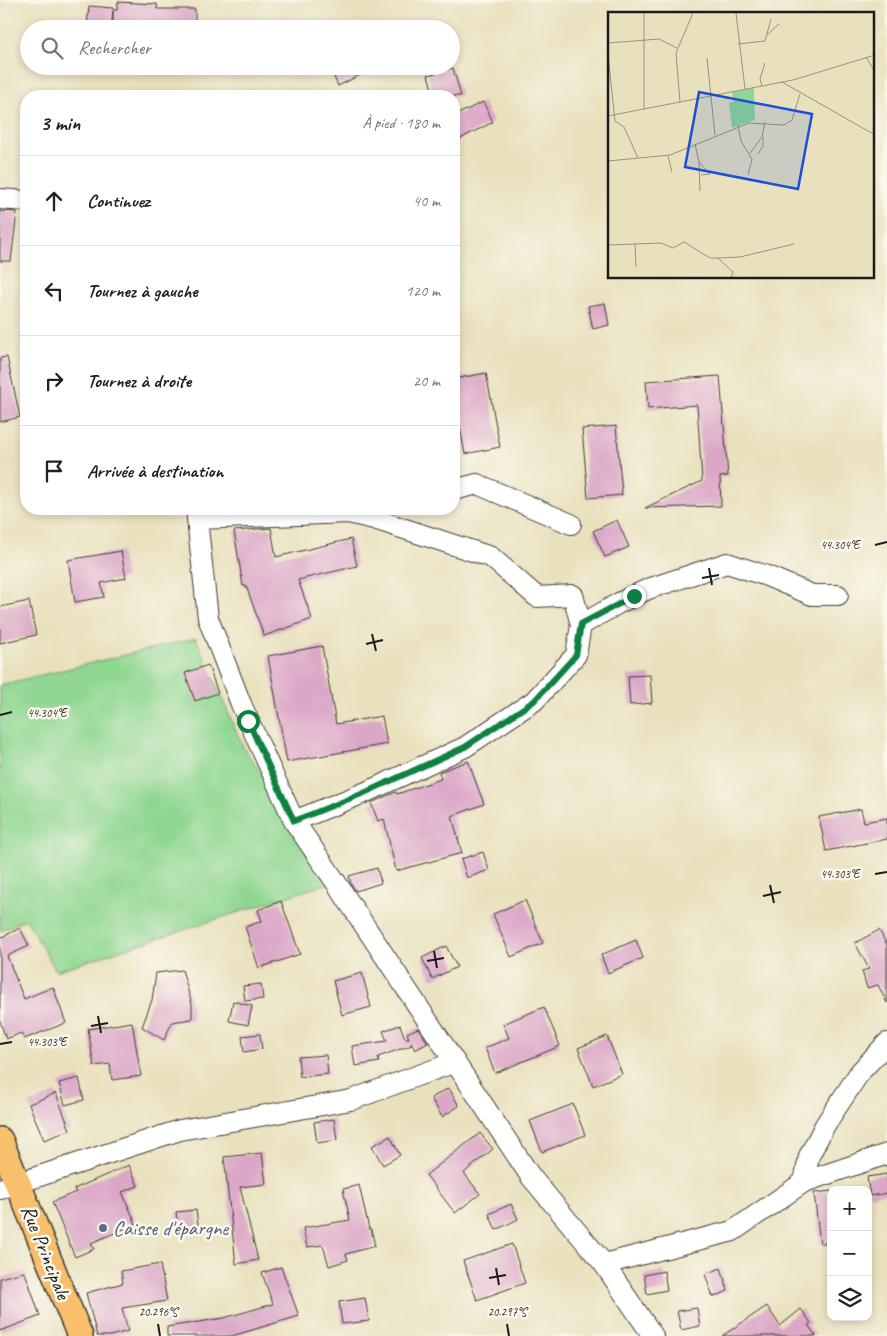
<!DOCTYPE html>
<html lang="fr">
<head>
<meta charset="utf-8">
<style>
  :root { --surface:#fff; --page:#f2f2f2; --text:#222; --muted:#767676; --line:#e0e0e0 }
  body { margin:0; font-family:Caveat,sans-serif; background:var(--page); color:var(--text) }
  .controls { position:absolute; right:15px; bottom:15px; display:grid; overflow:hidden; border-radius:10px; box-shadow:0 2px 8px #0003 }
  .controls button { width:45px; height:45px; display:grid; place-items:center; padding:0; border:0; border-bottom:1px solid var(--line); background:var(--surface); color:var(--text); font:25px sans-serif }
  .stop { position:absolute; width:15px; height:15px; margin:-11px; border:4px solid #0b8043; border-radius:50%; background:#fff }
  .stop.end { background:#0b8043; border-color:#fff; box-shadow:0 1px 5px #0008 }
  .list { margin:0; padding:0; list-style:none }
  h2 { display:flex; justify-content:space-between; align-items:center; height:65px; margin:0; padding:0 20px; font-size:21px }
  h2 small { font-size:16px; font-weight:400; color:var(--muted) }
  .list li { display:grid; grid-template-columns:32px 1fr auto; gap:15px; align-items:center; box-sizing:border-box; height:90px; padding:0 20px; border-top:1px solid var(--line) }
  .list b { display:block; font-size:19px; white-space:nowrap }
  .list em { font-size:16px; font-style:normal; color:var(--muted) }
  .icon { flex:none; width:28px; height:28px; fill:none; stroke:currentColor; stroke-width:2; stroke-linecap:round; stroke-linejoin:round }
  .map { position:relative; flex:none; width:887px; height:1336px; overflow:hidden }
  .search { position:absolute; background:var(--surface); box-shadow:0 2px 8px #0003; left:20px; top:20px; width:440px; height:55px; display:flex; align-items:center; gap:12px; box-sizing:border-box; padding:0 18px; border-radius:28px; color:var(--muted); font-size:19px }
  .panel { position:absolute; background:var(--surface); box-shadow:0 2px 8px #0003; left:20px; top:90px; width:440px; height:425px; border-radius:20px }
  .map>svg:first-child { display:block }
</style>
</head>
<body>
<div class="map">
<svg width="887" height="1336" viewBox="0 0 887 1336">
  <rect width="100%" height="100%" fill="#fbf7ec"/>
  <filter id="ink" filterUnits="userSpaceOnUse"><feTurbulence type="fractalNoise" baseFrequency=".02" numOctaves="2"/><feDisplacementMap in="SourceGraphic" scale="10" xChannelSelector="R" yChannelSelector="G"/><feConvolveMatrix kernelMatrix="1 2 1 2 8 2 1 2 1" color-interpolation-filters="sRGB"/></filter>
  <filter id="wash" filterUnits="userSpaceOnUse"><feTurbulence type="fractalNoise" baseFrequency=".0096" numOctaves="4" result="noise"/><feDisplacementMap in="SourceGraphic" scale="20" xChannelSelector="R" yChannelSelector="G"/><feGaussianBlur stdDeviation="1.12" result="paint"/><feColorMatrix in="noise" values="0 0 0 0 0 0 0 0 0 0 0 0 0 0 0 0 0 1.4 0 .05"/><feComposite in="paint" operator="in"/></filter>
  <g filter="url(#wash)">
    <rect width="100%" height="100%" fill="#e9e1be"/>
    <path fill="#8fd791" stroke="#567a56" d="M196,638L243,747L335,881L56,971L26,919L0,931V685Z"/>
    <g id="blocks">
      <path fill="#dba7c7" d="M118,2L157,4V9H195V29H167V26L113,23V11L111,29H87L89,6L113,8V10H117Z
        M329,66H378L338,86Z
        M453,68L461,96H434L428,75Z
        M483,102L493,122L454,142V116Z
        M0,211L17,212L11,261H0Z
        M605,303L609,325L593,329L588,306Z
        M7,357L20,417L0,422V358Z
        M486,373L500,447L465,454L454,395V379Z
        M720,376L728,476L720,477L721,506L645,508L702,481L697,405L648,409L646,381Z
        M616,426L622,495L588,498L582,429Z
        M617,520L629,547L605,557L593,531Z
        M271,528L276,557L351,539L357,566L298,580L312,619L264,636L246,586H243L234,531Z
        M121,551L126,578L101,583L104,597L75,602L68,560Z
        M29,601L36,635L0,643V607Z
        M322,646L336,724L382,716L387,744L287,762L268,656Z
        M208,665L218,693L195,701L185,673Z
        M650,675L652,703L630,705L628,676Z
        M468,761L484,804L452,816L462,853L396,871L384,819L378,821L371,803L396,792L397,794L441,779L439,772Z
        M861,809L864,822L887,818V839L826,851L819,817Z
        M483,852L489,870L467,878L461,859Z
        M377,868L381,883L356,891L351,884L349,876Z
        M525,900L543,943L511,957L493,914Z
        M281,901L300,954L259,968L245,927L262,921L258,910Z
        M20,928L29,946L7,956L24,999L53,987L66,1023L24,1039L21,1033L6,1039L0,1021V938Z
        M879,930L887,945V1003L878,985L867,988L862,971L869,969L855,943Z
        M636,940L643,958L608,973L601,955Z
        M446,946L457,967L432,979L422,958Z
        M182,970L192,1004V1019L172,1022L164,1040L142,1027L152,1000L156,973Z
        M362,973L371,1007L342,1015L333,981Z
        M261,984L263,999L245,1001L243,986Z
        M233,1001L252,1006L248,1025L229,1021Z
        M544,1007L560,1046L495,1073L485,1048L509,1038L503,1024Z
        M132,1022L141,1076L112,1080L110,1064L94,1066L88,1029Z
        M400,1025L405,1038H409L407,1033L418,1028L428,1043L415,1050L411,1042L412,1045L378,1057L379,1062L355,1066L352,1046L387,1041L383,1031Z
        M260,1034L262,1049L244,1052L242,1036Z
        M607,1036L622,1074L593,1086L578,1048Z
        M326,1055L328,1074L300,1077L298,1057Z
        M79,1078L84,1100L65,1105L59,1083Z
        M449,1088L459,1106L442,1117L431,1098Z
        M56,1093L70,1130L44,1140L29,1104Z
        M573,1104L585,1135L542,1152L530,1121Z
        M334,1119L337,1140L317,1143L314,1122Z
        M480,1133L493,1149L464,1173L480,1194L455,1213L426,1175Z
        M390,1136L400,1155L383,1165L372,1146Z
        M262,1153L266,1184L240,1187L258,1260L236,1264L224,1157Z
        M129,1165L138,1186L122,1192L136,1224L91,1243L94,1249L75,1257L52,1202L76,1192L74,1189Z
        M887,1174V1193L870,1196L867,1177Z
        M359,1185L369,1229H371L375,1246L346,1254L348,1260L329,1266L323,1245L307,1247L303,1228L350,1220L343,1189Z
        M831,1191V1243H820L814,1193Z
        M511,1204L518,1219L496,1230L489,1214Z
        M196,1210L199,1231L179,1233L176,1212Z
        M512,1244L525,1283L477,1300L463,1261Z
        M160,1264L167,1301L122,1308L128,1331L110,1336H97L86,1293L123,1283L121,1271Z
        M281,1267L299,1316L232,1336H167V1327L224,1318L273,1304L262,1273Z
        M721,1268L728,1291L713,1297L705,1274Z
        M664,1271L667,1290L647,1294L644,1275Z
        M24,1272L27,1278L40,1316L0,1331V1278Z
        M365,1298L369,1321L342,1324L339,1302Z
        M767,1306L780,1326L801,1309L811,1323L808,1325L816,1336H722Z
        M697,1308L700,1326L681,1330L677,1311Z"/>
    </g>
  </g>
  <g filter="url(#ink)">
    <use href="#blocks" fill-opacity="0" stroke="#3b3a34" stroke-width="1"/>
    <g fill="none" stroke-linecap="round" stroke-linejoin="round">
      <defs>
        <path id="minor" d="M0,199L26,201
          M454,490L477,484L571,524
          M197,509V519L208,618L241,704L294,821L335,881L531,1177L604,1264L653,1336
          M197,519L348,513L374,519L491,557L537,597L573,595L581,625
          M294,821L364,793L465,747L534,701L576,655L581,625L619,603L648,589L727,563L767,576L812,595H838
          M804,1182L887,1154
          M0,1189L180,1130L351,1100L455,1062
          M604,1264L733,1231L804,1182L809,1156L825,1125L860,1072L887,1043"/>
        <path id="major" d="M0,1140L80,1336"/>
      </defs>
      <use href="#minor" stroke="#3b3a34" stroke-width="22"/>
      <use href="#major" stroke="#3b3a34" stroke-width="28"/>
      <use href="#minor" stroke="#fff" stroke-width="20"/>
      <use href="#major" stroke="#f8bf6c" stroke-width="25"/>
    </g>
  </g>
  <g fill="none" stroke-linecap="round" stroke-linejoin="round" filter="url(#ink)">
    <path stroke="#0b8043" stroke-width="6" d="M248,721L294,821L364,793L465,747L534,701L576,655L581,624L634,596"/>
  </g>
  <path fill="none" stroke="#1c1c1c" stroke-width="2" d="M875,545L887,542M709,568L712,585M702,578L719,575M372,634L376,651M366,644L383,640M0,715L12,712M875,874L887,872M770,885L774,903M763,896L781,892M434,951L437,968M427,961L444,958M98,1016L101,1033M91,1026L108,1023M0,1044L12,1042M496,1268L499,1285M489,1278L506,1275M158,1324L160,1336M507,1324L509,1336"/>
  <circle fill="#5c6f8a" stroke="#fbf7ec" stroke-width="2" cx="103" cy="1228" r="5"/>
  <g text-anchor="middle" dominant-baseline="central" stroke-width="5" stroke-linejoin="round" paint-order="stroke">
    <g font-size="21" fill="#4e5e75" stroke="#fbf7ec" text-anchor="start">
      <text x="113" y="1228">Caisse d'épargne</text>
    </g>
    <g font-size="21" fill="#1c1c1c" stroke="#fbf7ec">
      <text transform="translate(46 1252) rotate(68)">Rue Principale</text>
    </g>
  </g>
  <g transform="translate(608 12)">
    <rect width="266" height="266" fill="#e9e1be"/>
    <path d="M146,76L147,108L124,116L121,91L126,89L124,80Z" fill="#8fd791"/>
    <path fill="none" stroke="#97927d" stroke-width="1" d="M36,1V97M128,1L137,77M159,23L171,12M0,31L51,27L69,36M130,32L157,29L163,7M0,43L7,109L16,115L30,146M258,45L267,60M99,46L107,123M174,70L267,123M154,74L152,67L157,51M72,90L68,41L85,1M0,104L185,68L267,43M130,113L133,129L144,147L140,163M87,132L91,150L102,162L93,163M142,141L154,125L157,110M150,142L155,134V125M60,144L64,160M0,149L62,143L141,111L176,113L184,108L192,82M91,150L92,179M27,232L28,255M0,233L53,231L65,236L76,230L102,246H110L132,245L186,232M110,246L125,260L123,266"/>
    <path fill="#1d4ed8" fill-opacity="0.15" stroke="#1d4ed8" stroke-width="2.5" d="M91,80L204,102L190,177L77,155Z"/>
    <rect width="266" height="266" fill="none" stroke="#1c1c1c" stroke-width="2.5"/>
  </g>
  <g font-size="12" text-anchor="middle" fill="#1c1c1c" stroke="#fbf7ec" stroke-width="5" stroke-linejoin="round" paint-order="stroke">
    <text x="840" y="549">44.304°E</text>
    <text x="47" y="717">44.304°E</text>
    <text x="840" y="878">44.303°E</text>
    <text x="47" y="1046">44.303°E</text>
    <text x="158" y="1316">20.296°S</text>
    <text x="507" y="1316">20.297°S</text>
  </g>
</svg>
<div class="controls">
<button>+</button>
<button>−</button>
<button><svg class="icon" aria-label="layers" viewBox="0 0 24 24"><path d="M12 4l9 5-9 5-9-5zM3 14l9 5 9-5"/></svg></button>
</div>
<div class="stop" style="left:248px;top:721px"></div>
<div class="stop end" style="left:634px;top:596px"></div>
<div class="search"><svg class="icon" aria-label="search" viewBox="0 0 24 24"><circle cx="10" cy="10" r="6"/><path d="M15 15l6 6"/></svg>Rechercher</div>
<section class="panel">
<h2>3 min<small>À pied · 180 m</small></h2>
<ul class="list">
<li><svg class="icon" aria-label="ahead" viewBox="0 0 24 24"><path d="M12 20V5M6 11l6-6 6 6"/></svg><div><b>Continuez</b></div><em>40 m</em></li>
<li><svg class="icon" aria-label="left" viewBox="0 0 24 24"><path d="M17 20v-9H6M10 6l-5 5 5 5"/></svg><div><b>Tournez à gauche</b></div><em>120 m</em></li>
<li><svg class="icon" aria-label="right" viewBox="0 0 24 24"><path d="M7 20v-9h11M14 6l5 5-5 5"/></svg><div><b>Tournez à droite</b></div><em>20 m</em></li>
<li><svg class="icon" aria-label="arrive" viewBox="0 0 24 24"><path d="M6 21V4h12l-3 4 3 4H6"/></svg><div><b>Arrivée à destination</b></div></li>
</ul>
</section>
</div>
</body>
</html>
